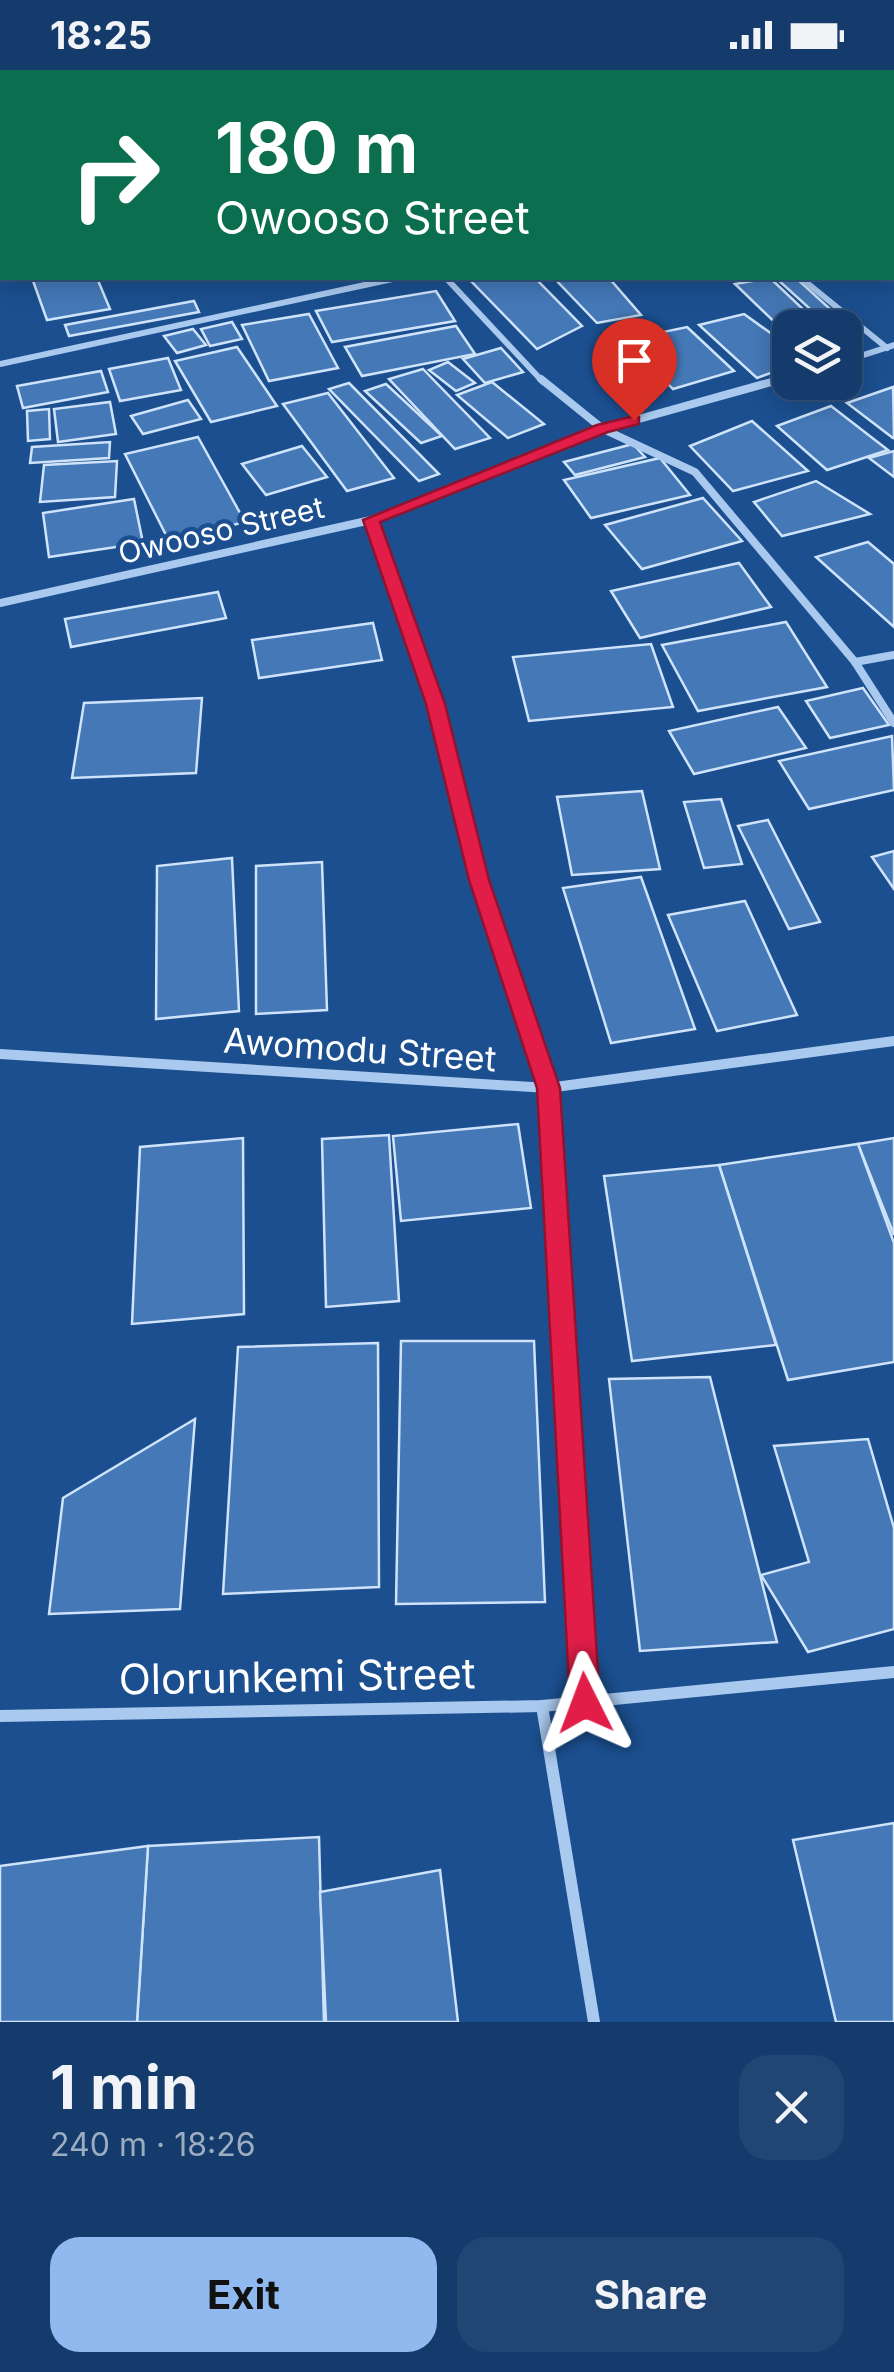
<!DOCTYPE html>
<meta charset="utf-8">
<style>
:root{--surface:#143b6b;--page:#214673;--text:#f1f3f6;--muted:#9dadc1;--line:#33557e;--accent:#90b9f0}
body{margin:0;font-family:Inter,sans-serif;background:var(--page);color:var(--text);height:100vh;display:flex;flex-direction:column;font-size:38px;white-space:nowrap}
*{box-sizing:border-box;margin:0}
p{font-size:32px;color:var(--muted)}
.icon{flex:none;width:55px;height:55px;fill:none;stroke:currentColor;stroke-width:2;stroke-linecap:round;stroke-linejoin:round}
.map{position:relative;height:1952px;overflow:hidden}
.details{display:flex;flex-direction:column;background:var(--surface);flex:1}
.details>*{flex:none}
.hud{position:absolute;left:0px;top:0px;width:895px;height:210px;box-shadow:0 5px 25px #0003,0 0 0 2px var(--line);background:#0b6e4f;color:#fff;overflow:hidden}
.controls{position:absolute;left:772px;top:240px;display:grid;gap:20px}
.controls a{display:grid;place-items:center;width:90px;height:90px;border-radius:20px;background:var(--surface);box-shadow:0 5px 25px #0003,0 0 0 2px var(--line);font-size:50px}
.pin{position:absolute;display:grid;place-items:center;width:85px;height:85px;color:#fff;margin:-102px -42px;border-radius:50% 50% 50% 0;rotate:-45deg;box-shadow:0 0 10px #0007}
.pin .icon{rotate:45deg}
.me{position:absolute;width:110px;margin:-55px;rotate:357deg;stroke-linejoin:round;filter:drop-shadow(0 0 8px #0008)}
.turn{display:flex;align-items:center;gap:35px;height:210px;padding:0 50px;font-size:45px}
.turn .icon{width:130px;height:130px;stroke-width:2.5}
.turn b{display:block;font-size:70px;line-height:85px}
.round{display:grid;place-items:center;flex:none;width:105px;height:105px;border-radius:30px;background:var(--page)}
.head{display:flex;align-items:center;justify-content:space-between;height:170px;padding:0 50px}
h1{font-size:60px;font-weight:700;line-height:75px}
.primary-button{display:flex;gap:20px;margin-top:auto;padding:20px 50px}
.primary-button a{flex:1;height:115px;border-radius:30px;background:var(--accent);color:#111;font-size:40px;font-weight:700;line-height:115px;text-align:center}
.primary-button a+a{background:var(--page);color:var(--text)}
.status{display:flex;justify-content:space-between;align-items:center;height:70px;padding:0 50px;background:var(--surface);direction:ltr}
.status svg{height:28px;fill:currentColor}
.map>svg:first-child{display:block}
.building{fill:#4478b7;stroke:#cfe3fa;stroke-width:2.5}
.lines{fill:none;stroke-linecap:round;stroke-linejoin:round}
.minor-far3{stroke:#a9c9ee;stroke-width:6}
.minor-far2{stroke:#a9c9ee;stroke-width:8}
.minor-far1{stroke:#a9c9ee;stroke-width:10}
.minor{stroke:#a9c9ee;stroke-width:12}
.tertiary{fill:#a9c9ee;fill-rule:evenodd}
.route{fill:#e11d48;stroke:#92132f;stroke-width:2.5}
.labels{text-anchor:middle;dominant-baseline:central;stroke-width:9;stroke-linejoin:round;paint-order:stroke}
.far-street-label{font-size:30px;fill:#fff;stroke:#1b4f8f}
.street-label{font-size:35px;fill:#fff;stroke:#1b4f8f}
.near-street-label{font-size:42px;fill:#fff;stroke:#1b4f8f}
</style>
<div class="status"><b>18:25</b><svg viewBox="0 0 49 12"><path d="M0 12V9h3v3zM5 12V6h3v6zM10 12V3h3v9zM15 12V0h3v12zM26 1h20v11H26zM47 4h2v5h-2z"/></svg></div>
<div class="map">
<svg width="894" height="1952" viewBox="0 0 894 1952">
<rect width="100%" height="100%" fill="#1b4f8f"/>
<g class="building">
<polygon points="32,208 97,208 110,239 47,250"/>
<polygon points="468,208 535,208 582,256 537,279"/>
<polygon points="554,208 609,208 641,245 597,253"/>
<polygon points="770,208 823,258 790,258 790,267 735,214"/>
<polygon points="776,208 796,208 861,267 845,271 845,258 831,258"/>
<polygon points="436,221 455,251 332,272 316,241"/>
<polygon points="194,231 199,242 69,266 65,255"/>
<polygon points="309,244 338,298 269,311 242,255"/>
<polygon points="744,244 790,277 790,296 757,308 699,255"/>
<polygon points="232,252 242,269 210,276 201,259"/>
<polygon points="456,256 475,284 362,306 345,277"/>
<polygon points="687,257 734,301 673,319 625,270"/>
<polygon points="193,259 206,275 177,283 164,266"/>
<polygon points="237,277 277,336 211,352 175,291"/>
<polygon points="501,278 523,302 485,313 463,289"/>
<polygon points="168,288 181,320 120,331 109,299"/>
<polygon points="448,292 475,313 456,321 429,300"/>
<polygon points="423,299 490,368 455,379 389,309"/>
<polygon points="101,301 108,322 23,338 17,316"/>
<polygon points="492,312 544,354 508,368 457,325"/>
<polygon points="349,313 439,404 419,411 329,319"/>
<polygon points="386,314 442,366 421,373 365,321"/>
<polygon points="893,317 894,367 893,368 847,333"/>
<polygon points="328,323 394,408 347,421 283,334"/>
<polygon points="188,330 201,349 143,364 131,346"/>
<polygon points="110,332 116,364 58,372 54,339"/>
<polygon points="831,336 888,380 827,400 777,356"/>
<polygon points="49,339 50,369 28,371 27,341"/>
<polygon points="752,351 808,401 733,421 690,376"/>
<polygon points="198,367 245,452 169,471 125,384"/>
<polygon points="110,372 109,388 30,393 32,377"/>
<polygon points="633,374 645,387 575,405 564,392"/>
<polygon points="302,376 327,407 266,425 242,394"/>
<polygon points="894,381 894,407 869,388"/>
<polygon points="660,388 690,425 591,448 564,410"/>
<polygon points="117,391 115,427 40,432 44,395"/>
<polygon points="816,411 870,444 782,466 754,432"/>
<polygon points="703,428 742,471 642,499 605,455"/>
<polygon points="134,429 143,473 49,487 43,443"/>
<polygon points="868,472 894,494 894,557 816,487"/>
<polygon points="739,493 771,537 640,568 611,521"/>
<polygon points="218,522 226,548 71,577 65,549"/>
<polygon points="786,552 827,617 698,641 662,575"/>
<polygon points="373,553 382,590 259,608 252,570"/>
<polygon points="651,574 673,637 529,651 513,587"/>
<polygon points="863,618 889,655 830,668 806,631"/>
<polygon points="202,628 196,703 72,708 84,633"/>
<polygon points="778,637 806,678 694,704 669,661"/>
<polygon points="892,666 894,720 809,739 779,691"/>
<polygon points="642,721 660,799 572,805 557,727"/>
<polygon points="721,729 742,794 704,798 684,732"/>
<polygon points="768,750 820,852 789,859 738,756"/>
<polygon points="894,781 894,819 872,787"/>
<polygon points="232,788 239,941 156,949 157,796"/>
<polygon points="322,792 327,940 256,944 256,796"/>
<polygon points="641,807 695,959 611,973 563,818"/>
<polygon points="745,831 797,945 717,961 668,845"/>
<polygon points="518,1054 531,1138 401,1151 393,1066"/>
<polygon points="389,1065 399,1231 326,1237 322,1069"/>
<polygon points="243,1068 244,1244 132,1254 140,1077"/>
<polygon points="894,1068 894,1165 858,1074"/>
<polygon points="858,1074 894,1173 894,1292 788,1310 719,1095"/>
<polygon points="719,1095 776,1275 632,1291 604,1106"/>
<polygon points="401,1271 534,1271 545,1532 396,1534"/>
<polygon points="378,1273 379,1517 223,1524 238,1277"/>
<polygon points="710,1307 777,1572 640,1581 609,1309"/>
<polygon points="195,1349 180,1539 49,1544 63,1428"/>
<polygon points="868,1369 894,1458 894,1559 808,1582 761,1505 809,1492 774,1376"/>
<polygon points="894,1753 894,1952 836,1952 793,1770"/>
<polygon points="319,1767 324,1952 137,1952 148,1776"/>
<polygon points="148,1776 137,1952 0,1952 0,1796"/>
<polygon points="440,1800 458,1952 326,1952 320,1822"/>
</g>
<g class="lines">
<g class="minor-far3">
<polyline points="10,0 14,2"/>
<polyline points="446,208 543,312"/>
<polyline points="801,208 887,278"/>
<polyline points="845,291 894,275"/>
<polyline points="0,294 397,208"/>
<polyline points="773,312 790,307"/>
</g>
<g class="minor-far2">
<polyline points="541,309 603,359 695,402 855,592 894,653"/>
<polyline points="371,450 436,634 457,719"/>
<polyline points="0,533 371,450 603,359 782,309"/>
<polyline points="855,592 894,585"/>
</g>
<g class="minor-far1">
<polyline points="456,717 479,810 548,1018 562,1253"/>
<polyline points="0,984 548,1018 894,971"/>
</g>
<g class="minor">
<polyline points="562,1251 585,1633"/>
<polyline points="542,1636 594,1952"/>
<polyline points="0,1646 542,1636 894,1602"/>
</g>
<polygon class="tertiary" points="2,31 2,37 0,38 0,32"/>
</g>
<polygon class="route" points="634,346 639,347 639,354 608,362 380,452 445,634 489,810 560,1018 600,1633 595,1644 585,1648 574,1644 570,1633 537,1018 469,810 426,634 363,450 597,355"/>
<g class="labels">
<g class="far-street-label">
<text transform="translate(221 460) rotate(-13)">Owooso Street</text>
</g>
<g class="street-label">
<text transform="translate(360 979) rotate(4)">Awomodu Street</text>
</g>
<g class="near-street-label">
<text transform="translate(297 1606) rotate(-1)">Olorunkemi Street</text>
</g>
</g>
</svg>
<div class="controls">
<a><svg class="icon" aria-label="layers" viewBox="0 0 24 24"><path d="M12 4l9 5-9 5-9-5zM3 14l9 5 9-5"/></svg></a>
</div>
<div class="pin" style="left:634px;top:350px;background:#d93025"><svg class="icon" aria-label="arrive" viewBox="0 0 24 24"><path d="M6 21V4h12l-3 4 3 4H6"/></svg></div>
<svg class="me" style="left:585px;top:1633px" viewBox="-20 -20 40 40"><path d="M0-17L14 15 0 8-14 15z" fill="#e11d48" stroke="#fff" stroke-width="4"/></svg>
<div class="hud">
<div class="turn"><svg class="icon" aria-label="right" viewBox="0 0 24 24"><path d="M7 20v-9h11M14 6l5 5-5 5"/></svg><div><b>180 m</b>Owooso Street</div></div>
</div>
</div>
<section class="details">
<div class="head"><div><h1>1 min</h1><p>240 m · 18:26</p></div><a class="round"><svg class="icon" aria-label="close" viewBox="0 0 24 24"><path d="M6 6l12 12M18 6L6 18"/></svg></a></div>
<div class="primary-button"><a>Exit</a><a>Share</a></div>
</section>
